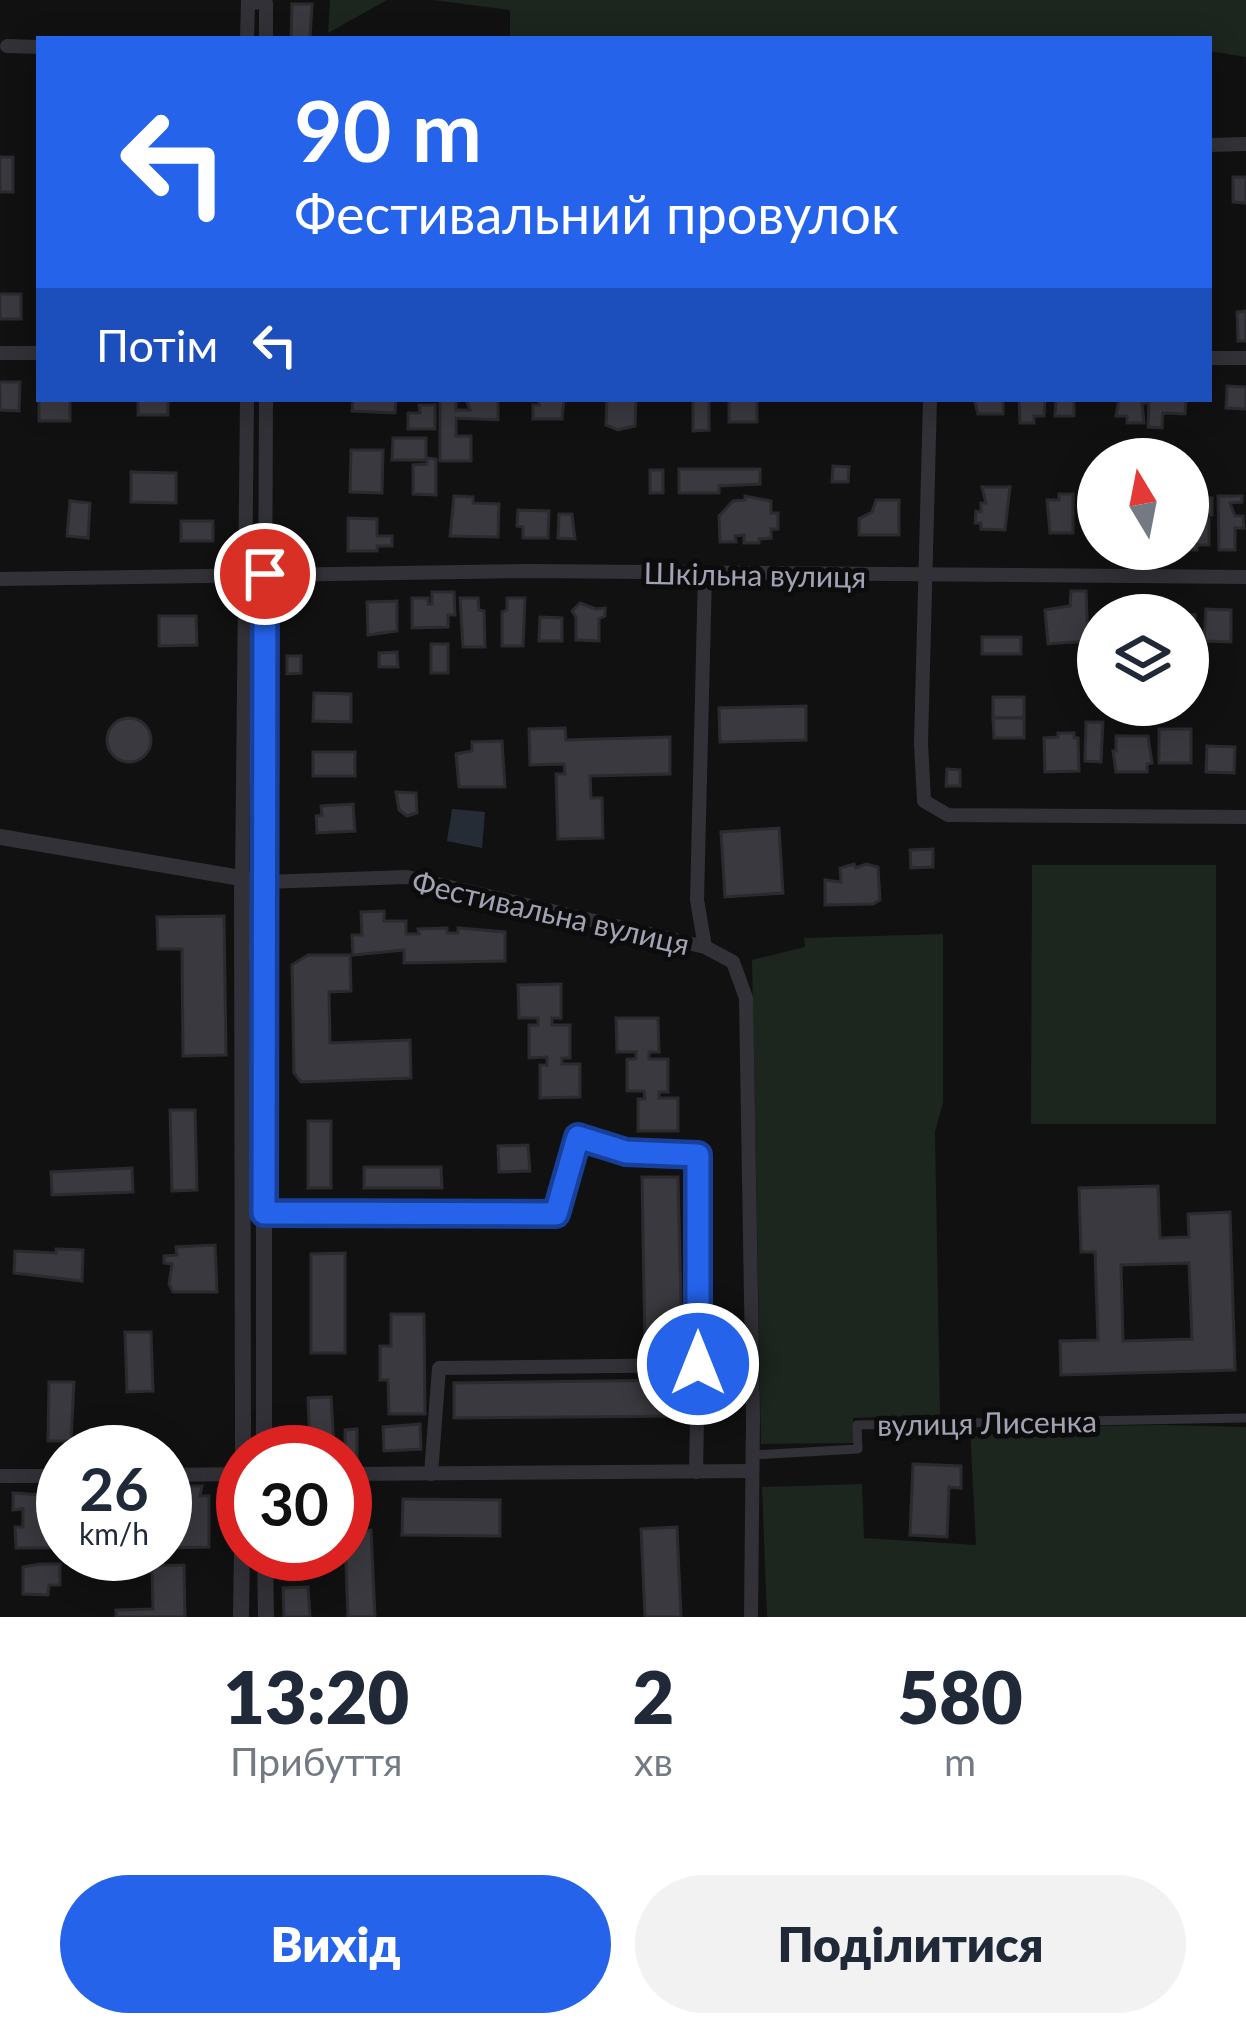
<!DOCTYPE html>
<html lang="uk">
<meta charset="utf-8">
<style>
:root{--surface:#fff;--page:#f2f2f3;--text:#1f2937;--muted:#747a83;--accent:#2563eb}
body{margin:0;font-family:Lato,sans-serif;background:var(--page);color:var(--text);height:100vh;display:flex;flex-direction:column;font-size:45px;white-space:nowrap}
*{box-sizing:border-box;margin:0}
p{font-size:39px;color:var(--muted)}
.icon{flex:none;width:66px;height:66px;fill:none;stroke:currentColor;stroke-width:2;stroke-linecap:round;stroke-linejoin:round}
.map{position:relative;height:1617px;overflow:hidden}
.sheet{display:flex;flex-direction:column;background:var(--surface);flex:1}
.sheet>*{flex:none}
.guide{position:absolute;left:36px;top:36px;width:1176px;height:366px;border-radius:0px;box-shadow:0 6px 30px #0003;background:#2563eb;color:#fff;overflow:hidden}
.needle{width:78px;rotate:350deg}
.controls{position:absolute;left:1077px;top:438px;display:grid;gap:24px}
.controls a{display:grid;place-items:center;width:132px;height:132px;border-radius:50%;background:var(--surface);box-shadow:0 6px 30px #0003;font-size:60px}
.speed{position:absolute;left:36px;top:1425px;display:flex;gap:24px;font-size:60px;font-weight:700;text-align:center}
.speed>*{display:grid;place-content:center;width:156px;height:156px;border-radius:50%;background:var(--surface);box-shadow:0 6px 30px #0003;line-height:1}
.speed small{font-size:30px;font-weight:400}
.speed .limit{border:18px solid #d22;background:#fff;color:#111}
.pin{position:absolute;display:grid;place-items:center;width:102px;height:102px;color:#fff;margin:-51px;border:6px solid #fff;border-radius:50%;box-shadow:0 3px 12px #0007}
.me{position:absolute;width:132px;margin:-66px;rotate:0deg;stroke-linejoin:round;filter:drop-shadow(0 0 9px #0008)}
.turn{display:flex;align-items:center;gap:42px;height:252px;padding:0 60px;font-size:54px}
.turn .icon{width:156px;height:156px;stroke-width:2.5}
.turn b{display:block;font-size:84px;line-height:102px}
.then{display:flex;align-items:center;height:114px;padding:0 60px;background:#0003;gap:24px;font-size:45px}
.eta{display:flex;justify-content:space-evenly;align-items:center;height:204px;text-align:center}
.eta b{font-size:72px;font-weight:800;line-height:84px}
.button{display:flex;gap:24px;margin-top:auto;padding:24px 60px}
.button a{flex:1;height:138px;border-radius:72px;background:var(--accent);color:#fff;font-size:48px;font-weight:800;line-height:138px;text-align:center}
.button a+a{background:var(--page);color:var(--text)}
.map>svg:first-child{display:block}
.green{fill:#1d251f}
.water{fill:#262c36}
.building{fill:#3a393f;stroke:#2b2a2e;stroke-width:3;fill-rule:evenodd}
.lines{fill:none;stroke-linecap:round;stroke-linejoin:round}
.pedestrian{stroke:#323137;stroke-width:9}
.minor{stroke:#323137;stroke-width:14}
.tertiary{stroke:#323137;stroke-width:16}
.route-casing{stroke:#184099;stroke-width:30}
.route{stroke:#2563eb;stroke-width:21}
.labels{text-anchor:middle;dominant-baseline:central;stroke-width:10;stroke-linejoin:round;paint-order:stroke}
.street-label{font-size:30px;fill:#a1a2b4;stroke:#0c0c0d}
</style>
<div class="map">
<svg width="1246" height="1617" viewBox="0 0 1246 1617">
<rect width="100%" height="100%" fill="#111112"/>
<g class="green">
<polygon points="330,0 387,0 328,33"/>
<polygon points="433,0 1246,0 1246,57 1209,51 1209,39 510,39 510,10"/>
<polygon points="1032,865 1216,865 1216,1124 1031,1124"/>
<polygon points="943,934 943,1103 935,1132 940,1415 853,1418 855,1443 761,1444 752,960 805,947 804,938"/>
<polygon points="1161,1425 1246,1427 1246,1617 767,1617 762,1487 862,1484 864,1538 976,1545 970,1428"/>
</g>
<polygon class="water" points="452,809 485,812 482,848 447,841"/>
<g class="building">
<polygon points="292,4 312,4 310,39 291,39"/>
<rect x="0" y="157" width="13" height="35"/>
<polygon points="1233,177 1246,177 1246,203 1233,202"/>
<rect x="0" y="294" width="21" height="25"/>
<polygon points="1246,311 1246,341 1238,341 1237,312"/>
<polygon points="0,382 20,382 19,411 0,410"/>
<polygon points="1227,386 1246,387 1246,409 1226,408"/>
<rect x="39" y="399" width="31" height="22"/>
<rect x="138" y="399" width="30" height="16"/>
<polygon points="353,399 396,399 395,413 352,411"/>
<polygon points="440,399 456,399 456,410 470,410 466,399 498,399 498,420 456,418 456,436 471,436 471,461 440,461"/>
<polygon points="539,399 564,399 562,419 533,419 533,405 539,405"/>
<polygon points="607,399 636,399 635,426 618,430 606,425"/>
<polygon points="693,399 709,399 709,430 693,431"/>
<rect x="729" y="399" width="28" height="23"/>
<polygon points="974,399 1003,399 1003,414 978,414"/>
<polygon points="1019,399 1045,399 1044,416 1034,416 1034,423 1020,423"/>
<polygon points="1056,399 1074,399 1074,416 1055,416"/>
<polygon points="1119,399 1147,399 1147,403 1142,403 1144,423 1127,423 1127,416 1116,416"/>
<polygon points="1149,399 1186,399 1185,414 1163,413 1162,428 1148,427"/>
<polygon points="419,405 435,405 435,429 408,429 408,413 420,413"/>
<polygon points="393,438 426,438 426,460 392,460"/>
<polygon points="351,450 383,450 382,493 350,492"/>
<polygon points="427,458 436,459 436,495 413,494 413,465 427,464"/>
<polygon points="833,466 849,467 848,482 832,482"/>
<polygon points="679,469 760,469 760,484 719,486 719,493 679,493"/>
<rect x="650" y="470" width="13" height="23"/>
<polygon points="131,472 176,473 176,503 131,502"/>
<polygon points="982,487 1010,487 1005,530 981,529 981,523 975,523 976,511 981,512 981,503 986,503"/>
<polygon points="1059,494 1073,494 1073,533 1050,533 1047,500 1059,500"/>
<polygon points="454,496 473,497 473,503 499,504 498,537 450,536"/>
<polygon points="745,496 771,501 771,513 778,513 778,529 771,529 771,538 759,539 759,543 744,543 744,535 735,536 736,542 720,542 719,516 733,501 745,500"/>
<polygon points="1218,496 1242,496 1242,502 1230,503 1235,516 1243,516 1244,528 1235,528 1235,550 1219,550"/>
<rect x="1192" y="498" width="20" height="17"/>
<polygon points="876,500 899,500 899,535 859,535 859,519 872,512"/>
<polygon points="70,501 90,503 88,538 67,536"/>
<polygon points="518,510 549,511 548,538 523,538 523,527 517,526"/>
<polygon points="559,514 572,514 575,539 558,538"/>
<polygon points="348,518 377,519 377,536 392,536 392,546 377,546 377,551 348,551"/>
<polygon points="1195,519 1209,519 1209,545 1197,545 1197,550 1171,550 1188,549 1188,523 1195,523"/>
<rect x="181" y="521" width="32" height="20"/>
<polygon points="1071,591 1086,591 1088,641 1048,644 1045,610 1070,606"/>
<polygon points="432,592 454,592 455,615 448,615 448,627 412,628 412,598 428,598 428,604 432,604"/>
<polygon points="460,598 478,598 479,610 484,611 485,647 463,647"/>
<polygon points="507,598 525,598 523,646 502,646 502,612 507,610"/>
<polygon points="397,601 397,631 368,635 367,602"/>
<polygon points="580,603 596,609 605,608 605,616 599,619 599,641 576,640 576,617 572,611"/>
<polygon points="1206,609 1231,610 1231,642 1204,641"/>
<polygon points="1180,614 1195,615 1194,653 1188,653 1188,615"/>
<polygon points="159,616 196,616 197,645 159,646"/>
<polygon points="540,617 562,618 562,641 539,641"/>
<rect x="982" y="637" width="39" height="17"/>
<rect x="431" y="644" width="17" height="29"/>
<polygon points="397,652 398,667 379,667 379,653"/>
<polygon points="287,656 301,656 301,673 287,674"/>
<polygon points="314,693 351,694 351,722 313,721"/>
<rect x="993" y="697" width="31" height="21"/>
<polygon points="806,706 806,740 720,742 719,708"/>
<polygon points="993,718 1024,718 1024,738 994,738"/>
<circle cx="129" cy="740" r="22"/>
<polygon points="1086,722 1103,722 1101,762 1085,761"/>
<polygon points="565,728 566,740 670,737 670,774 590,776 591,798 602,798 603,838 558,839 556,774 565,774 564,764 530,765 529,729"/>
<rect x="1159" y="729" width="32" height="34"/>
<polygon points="1058,733 1074,733 1074,738 1078,738 1079,771 1045,772 1044,738 1058,737"/>
<polygon points="1116,736 1148,736 1152,763 1147,764 1147,772 1116,772 1113,751 1116,751"/>
<polygon points="502,741 505,787 459,787 456,754 472,751 472,742"/>
<polygon points="1207,746 1235,747 1234,773 1206,772"/>
<rect x="313" y="752" width="42" height="24"/>
<polygon points="947,769 960,770 960,786 946,786"/>
<polygon points="396,792 416,793 417,813 407,816 399,810"/>
<polygon points="353,804 355,831 317,833 316,816 322,815 321,806"/>
<polygon points="779,828 783,893 725,897 721,832"/>
<polygon points="933,849 933,867 911,868 910,850"/>
<polygon points="854,864 856,868 866,864 878,867 880,900 873,904 825,905 825,880 841,882 840,868"/>
<polygon points="384,911 384,921 406,921 406,934 419,934 418,929 447,928 447,933 458,933 458,928 505,932 505,961 404,963 404,950 353,955 352,935 362,935 361,912"/>
<polygon points="224,916 226,1055 183,1056 182,949 158,949 157,917"/>
<polygon points="308,955 350,955 351,991 329,992 330,1043 410,1040 411,1078 301,1082 294,1073 292,965"/>
<polygon points="561,984 561,1018 552,1018 552,1025 570,1025 570,1058 562,1058 562,1064 580,1064 580,1097 540,1098 540,1065 547,1065 547,1057 529,1058 529,1025 538,1025 538,1018 519,1018 518,985"/>
<polygon points="616,1018 658,1018 659,1052 649,1052 649,1059 668,1059 668,1092 659,1092 659,1098 678,1098 678,1131 638,1131 638,1099 645,1099 644,1091 627,1091 627,1059 636,1059 636,1052 617,1052"/>
<polygon points="170,1110 195,1110 197,1190 172,1191"/>
<rect x="308" y="1121" width="23" height="67"/>
<polygon points="528,1145 530,1171 499,1172 498,1146"/>
<polygon points="364,1167 441,1167 442,1188 364,1188"/>
<polygon points="132,1168 133,1192 52,1195 51,1172"/>
<polygon points="642,1177 678,1177 682,1347 645,1348"/>
<path d="M1158,1186L1160,1238L1189,1237L1188,1214L1230,1212L1235,1370L1061,1375L1060,1341L1098,1340L1095,1252H1081L1079,1188ZM1189,1263L1192,1339L1123,1341L1121,1265Z"/>
<polygon points="215,1245 217,1292 173,1292 169,1284 172,1264 164,1263 164,1256 177,1255 176,1247"/>
<polygon points="56,1249 83,1250 82,1281 14,1273 15,1251 56,1253"/>
<polygon points="345,1253 345,1353 311,1353 311,1254"/>
<polygon points="391,1314 424,1314 425,1414 389,1414 388,1380 380,1380 380,1346 391,1346"/>
<polygon points="125,1332 151,1332 153,1391 127,1392"/>
<polygon points="680,1380 680,1416 454,1418 454,1383"/>
<polygon points="49,1382 74,1382 71,1441 48,1441"/>
<polygon points="331,1397 334,1447 310,1448 308,1398"/>
<polygon points="420,1424 421,1449 384,1451 383,1427"/>
<polygon points="357,1429 357,1458 345,1458 345,1430"/>
<polygon points="913,1464 961,1466 961,1488 949,1487 947,1537 910,1535"/>
<polygon points="181,1486 202,1486 200,1496 209,1496 209,1547 166,1548 166,1523 179,1523"/>
<polygon points="13,1493 57,1496 57,1505 49,1505 50,1527 62,1532 62,1548 16,1548 15,1527 23,1527 23,1509 13,1510"/>
<polygon points="403,1499 500,1500 500,1536 402,1535"/>
<polygon points="677,1527 681,1617 645,1617 641,1529"/>
<polygon points="371,1530 375,1617 348,1617 345,1539 356,1539 356,1531"/>
<polygon points="40,1564 60,1564 60,1585 49,1585 48,1595 23,1594 23,1567"/>
<polygon points="184,1565 185,1617 116,1617 116,1610 153,1609 152,1566"/>
<polygon points="308,1587 310,1617 284,1617 283,1588"/>
</g>
<g class="lines">
<polyline class="pedestrian" points="752,1455 858,1449 857,1425 1246,1418"/>
<g class="minor">
<polyline points="247,39 248,2 266,3 266,39"/>
<polyline points="7,46 39,47"/>
<polyline points="1209,145 1246,144"/>
<polyline points="0,353 39,353"/>
<polyline points="1209,358 1246,358"/>
<polyline points="266,399 264,882 407,877 705,947 733,962 746,998 753,1417 751,1617"/>
<polyline points="930,399 921,743 924,801 948,815 1246,817"/>
<polyline points="0,579 529,571 1246,577"/>
<polyline points="242,881 247,399"/>
<polyline points="705,947 697,900 705,573"/>
<polyline points="264,1213 556,1214 578,1137 626,1152 698,1155 698,1365"/>
<polyline points="345,1474 752,1471"/>
<polyline points="431,1474 439,1368 698,1365 696,1472"/>
<polyline points="165,1475 243,1474"/>
<polyline points="0,1476 63,1476"/>
</g>
<g class="tertiary">
<polyline points="0,837 264,882 264,1452"/>
<polyline points="242,881 243,1452"/>
<polyline points="265,1554 266,1617"/>
<polyline points="241,1617 243,1484"/>
</g>
</g>
<g class="lines">
<g class="route-casing">
<polyline id="route" points="265,574 264,1213 556,1214 578,1137 626,1152 698,1155 698,1364"/>
</g>
<use href="#route" class="route"/>
</g>
<g class="labels">
<g class="street-label">
<text transform="translate(755 574) rotate(1)">Шкільна вулиця</text>
<text transform="translate(551 912) rotate(13)">Фестивальна вулиця</text>
<text transform="translate(987 1422) rotate(-1)">вулиця Лисенка</text>
</g>
</g>
</svg>
<div class="controls">
<a><svg class="needle" viewBox="-14 -14 28 28"><path d="M0-13l5 13h-10z" fill="#e53935"/><path d="M0 13l5-13h-10z" fill="#747a83"/></svg></a>
<a><svg class="icon" aria-label="layers" viewBox="0 0 24 24"><path d="M12 4l9 5-9 5-9-5zM3 14l9 5 9-5"/></svg></a>
</div>
<div class="speed"><div>26<small>km/h</small></div><div class="limit">30</div></div>
<div class="pin" style="left:265px;top:574px;background:#d93025"><svg class="icon" aria-label="arrive" viewBox="0 0 24 24"><path d="M6 21V4h12l-3 4 3 4H6"/></svg></div>
<svg class="me" style="left:698px;top:1364px" viewBox="-20 -20 40 40"><circle r="17" fill="#2563eb" stroke="#fff" stroke-width="3"/><path d="M0-11L8 9 0 5-8 9z" fill="#fff"/></svg>
<div class="guide">
<div class="turn"><svg class="icon" aria-label="left" viewBox="0 0 24 24"><path d="M17 20v-9H6M10 6l-5 5 5 5"/></svg><div><b>90 m</b>Фестивальний провулок</div></div>
<div class="then">Потім<svg class="icon" aria-label="left" viewBox="0 0 24 24"><path d="M17 20v-9H6M10 6l-5 5 5 5"/></svg></div>
</div>
</div>
<section class="sheet">
<div class="eta">
<div><b>13:20</b><p>Прибуття</p></div>
<div><b>2</b><p>хв</p></div>
<div><b>580</b><p>m</p></div>
</div>
<div class="button"><a>Вихід</a><a>Поділитися</a></div>
</section>
